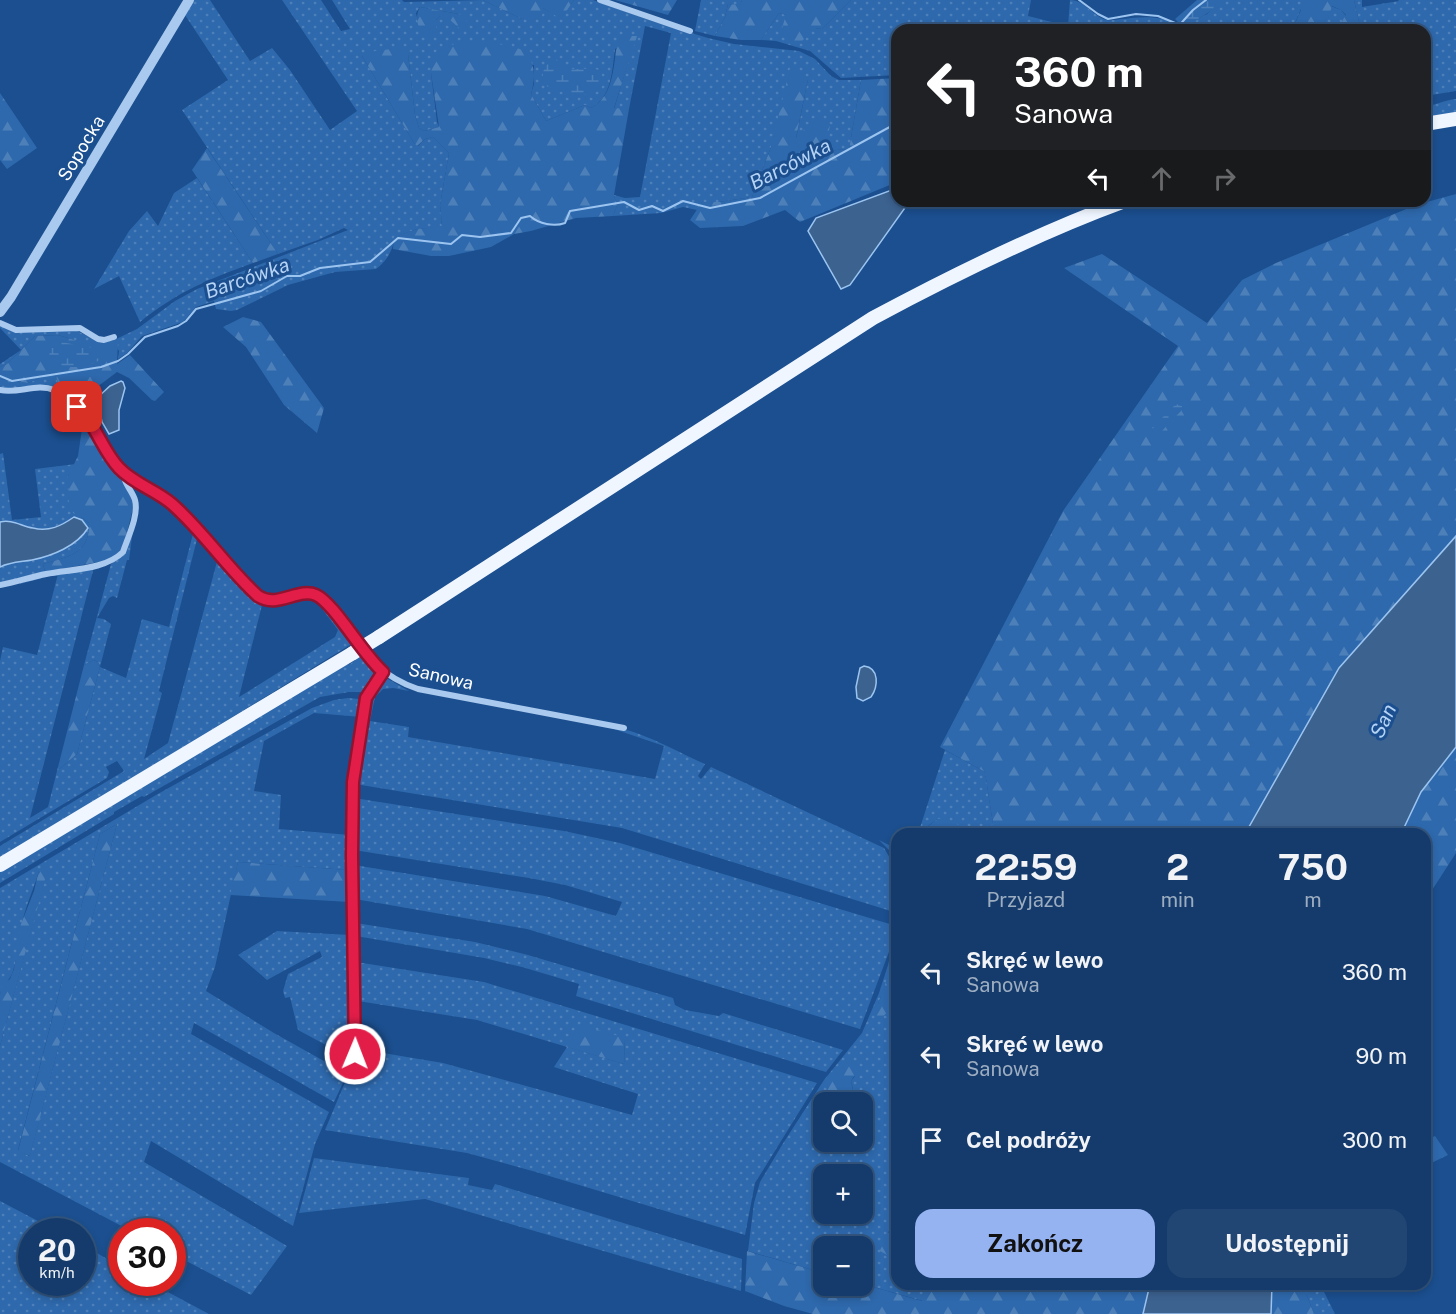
<!DOCTYPE html>
<html lang="pl">
<meta charset="utf-8">
<style>
:root{--surface:#143b6b;--page:#214673;--text:#f1f3f6;--muted:#9dadc1;--line:#33557e;--accent:#95b2f1}
body{margin:0;font-family:"Public Sans",sans-serif;background:var(--page);color:var(--text);height:100vh;display:flex;flex-direction:column;font-size:22px;white-space:nowrap}
*{box-sizing:border-box;margin:0}
p{font-size:20px;color:var(--muted)}
.icon{flex:none;width:33px;height:33px;fill:none;stroke:currentColor;stroke-width:2;stroke-linecap:round;stroke-linejoin:round}
.map{position:relative;flex:1;overflow:hidden}
.panel{position:absolute;left:891px;top:828px;width:540px;height:462px;display:flex;flex-direction:column;background:var(--surface);border-radius:18px;box-shadow:0 3px 9px #0003,0 0 0 2px var(--line)}
.panel>*{flex:none}
.banner{position:absolute;left:891px;top:24px;width:540px;height:183px;border-radius:18px;box-shadow:0 3px 9px #0003,0 0 0 2px var(--line);background:#202124;color:#fff;overflow:hidden}
.controls{position:absolute;left:813px;top:1092px;display:grid;gap:12px}
.controls a{display:grid;place-items:center;width:60px;height:60px;border-radius:12px;background:var(--surface);box-shadow:0 3px 9px #0003,0 0 0 2px var(--line);font-size:30px}
.speed{position:absolute;left:18px;top:1218px;display:flex;gap:12px;font-size:30px;font-weight:700;text-align:center}
.speed>*{display:grid;place-content:center;width:78px;height:78px;border-radius:50%;background:var(--surface);box-shadow:0 3px 9px #0003,0 0 0 2px var(--line);line-height:1}
.speed small{font-size:15px;font-weight:400}
.speed .limit{border:9px solid #d22;background:#fff;color:#111}
.pin{position:absolute;display:grid;place-items:center;width:51px;height:51px;color:#fff;margin:-26px;border-radius:12px;box-shadow:0 3px 9px #0006}
.me{position:absolute;width:66px;margin:-33px;rotate:1deg;stroke-linejoin:round;filter:drop-shadow(0 0 4px #0008)}
.turn{display:flex;align-items:center;gap:21px;height:126px;padding:0 24px;font-size:27px}
.turn .icon{width:78px;height:78px;stroke-width:2.5}
.turn b{display:block;font-size:42px;line-height:51px}
.lanes{display:flex;align-items:center;height:57px;padding:0 24px;background:#0003;justify-content:center;gap:30px;direction:ltr}
.lanes .off{opacity:.35}
.eta{display:flex;justify-content:space-evenly;align-items:center;height:102px;text-align:center}
.eta b{font-size:36px;font-weight:700;line-height:42px}
.button{display:flex;gap:12px;margin-top:auto;padding:12px 24px}
.button a{flex:1;height:69px;border-radius:18px;background:var(--accent);color:#111;font-size:24px;font-weight:700;line-height:69px;text-align:center}
.button a+a{background:var(--page);color:var(--text)}
ul{padding:0;list-style:none}
li{display:flex;align-items:center;gap:18px;height:84px;padding:0 24px}
li div{flex:1}
li b{display:block;font-size:22px}
li em{font-style:normal}
.map>svg:first-child{display:block}
.grass{fill:url(#grass-dots);fill-rule:evenodd}
.forest{fill:url(#forest-firs)}
.wetland{fill:url(#wetland-marsh)}
.water{fill:#3c6290;stroke:#9cc4f0;stroke-width:1.5}
.lines{fill:none;stroke-linecap:round;stroke-linejoin:round}
.stream{stroke:#9cc4f0;stroke-width:2}
.minor{stroke:#a9c9ee;stroke-width:6}
.tertiary{stroke:#a9c9ee;stroke-width:10}
.primary{stroke:#f0f6ff;stroke-width:14}
.primary-bridge{stroke:#f0f6ff;stroke-width:14}
.route-casing{stroke:#92132f;stroke-width:15}
.route{stroke:#e11d48;stroke-width:10}
.labels{text-anchor:middle;dominant-baseline:central;stroke-width:6;stroke-linejoin:round;paint-order:stroke}
.street-label{font-size:18px;fill:#fff;stroke:#1b4f8f}
.water-label{font-size:20px;font-style:italic;fill:#b5d3f5;stroke:#1b4f8f}
</style>
<div class="map">
<svg width="1456" height="1314" viewBox="0 0 1456 1314">
<defs>
<pattern id="grass-dots" width="8" height="8" patternUnits="userSpaceOnUse" patternTransform="scale(1.5)"><rect width="8" height="8" fill="#2e69ad"/><path d="M2 2h.1M6 6h.1" fill="none" stroke="#4d80b9" stroke-width="1.8" stroke-linecap="round"/></pattern>
<pattern id="forest-firs" width="22" height="20" patternUnits="userSpaceOnUse" patternTransform="scale(1.5)"><rect width="22" height="20" fill="#2e69ad"/><path d="M5 1l3.5 6h-7zM16 11l3.5 6h-7z" fill="#4d80b9"/></pattern>
<pattern id="wetland-marsh" width="20" height="14" patternUnits="userSpaceOnUse" patternTransform="scale(1.5)"><rect width="20" height="14" fill="#2e69ad"/><path d="M1 5h8M5 5V1M11 12h8M15 12V8" fill="none" stroke="#4d80b9"/></pattern>
</defs>
<rect width="100%" height="100%" fill="#1b4f8f"/>
<g class="grass">
<path d="M194,0H210L250,61L272,48L290,70L330,130L357,111L282,0H321L341,31L350,29L332,0H402L404,2L483,0L522,19L543,8L561,18L574,0H593L655,22L708,38L734,44L799,51L815,59L831,76L839,80H861L849,149L825,151L796,139L808,79L771,147L752,197L719,202H702L697,210L683,207L661,213L613,216L617,206L614,195L625,198L640,197L671,33L645,26L629,109H614L636,36L615,49C612,71 612,97 591,108L585,105L546,121L531,94L534,84V65L431,73L437,122L439,127L424,131L419,128L415,115L408,54L362,56L414,143L418,146L425,139L433,137L449,153L440,205L442,227L417,229L395,237C392,251 388,260 376,269L335,272L288,285L237,310L231,311L216,309L214,301L196,307L183,322L142,336L127,353L118,359L119,351L112,341L137,329L175,301L197,289L348,230L344,228L318,240L278,254L182,110L228,80L185,15ZM420,7L459,14L440,16L436,20L435,26L418,22L416,13Z"/>
<polygon points="701,0 742,0 740,6 728,4 725,17 715,36 695,31"/>
<path d="M851,0H1031L1028,16L1068,26L1070,0C1085,0 1093,17 1107,20C1112,21 1117,19 1122,19C1140,17 1162,14 1178,26L1174,30H897V75L841,78L810,51L776,41L761,40L779,13C795,16 806,28 822,29Z"/>
<polygon points="1222,0 1301,0 1301,9 1292,30 1178,30 1182,26 1186,29 1194,21 1207,14"/>
<polygon points="1354,0 1362,0 1362,7 1399,1 1398,0 1456,0 1456,91 1425,96 1425,30 1361,30"/>
<polygon points="1331,6 1341,10 1346,16 1342,21 1344,30 1321,30 1320,25 1328,18"/>
<path d="M1456,99V113L1425,118V107C1436,105 1444,100 1456,99Z"/>
<path d="M197,178L253,263C209,279 177,292 140,322L119,276L94,289L129,231L147,211L158,226L174,193Z"/>
<polygon points="0,325 4,327 75,330 98,341 78,341 58,335 35,336 7,364 0,367 0,364 21,350 0,328"/>
<polygon points="54,372 62,392 52,387 0,389 0,379 28,383"/>
<path d="M3,453L12,520L41,517L35,469L76,464L68,476L81,517L89,523C90,554 68,557 43,564L45,572L0,583V567L7,563L34,560L88,528L82,520L74,517C45,536 34,527 4,521L0,522V454Z"/>
<polygon points="134,522 129,560 127,560 117,598 113,596 109,598 97,618 104,619 111,624 100,667 126,678 142,619 169,627 194,530 198,535 159,691 162,693 144,759 168,743 218,558 206,544 208,543 247,588 246,591 248,595 252,593 263,601 239,697 335,637 338,630 323,610 328,608 376,671 376,676 365,692 349,692 320,697 144,797 142,796 114,812 114,814 0,883 0,871 341,666 350,664 359,657 350,645 0,859 0,846 124,771 117,761 106,767 109,772 107,778 0,842 0,661 3,647 37,655 58,574 20,584 20,582 94,567 30,818 48,807 57,771 77,754 100,667 98,662 94,660 84,665 111,564 125,552"/>
<path d="M381,679H388L409,691L393,688L383,689L375,697L370,721L409,727L408,737L655,779L664,746L611,728C633,726 682,754 705,764L698,776L701,779L711,767L884,848L891,860L894,912L622,828L355,784C360,750 360,708 381,679Z"/>
<path d="M348,698L359,699C365,709 351,784 350,801L352,762L361,717L314,713L264,741L254,791L281,795L279,829L350,835L354,1052L352,1059L298,1030L290,997L285,998L283,991L288,974L322,957L320,951L267,980L238,955L277,931L350,935L348,870L238,862L215,967L206,991L274,1033L347,1074L334,1102L194,1023L191,1034L329,1112L315,1144L293,1226L151,1141L144,1162L287,1246L251,1295L173,1254L172,1232L131,1231L0,1162V1046L48,866L39,871C35,886 28,900 24,915C19,933 19,953 13,971C10,981 3,983 0,994V888L156,795L312,708L334,700ZM117,824L30,1155L29,1156L18,1150L100,834Z"/>
<polygon points="945,750 985,772 993,824 986,834 960,834 961,832 937,819 918,834"/>
<polygon points="354,798 564,831 620,843 893,925 890,949 860,1029 527,929 355,899 354,865 545,896 616,916 622,902 565,885 529,878 354,850"/>
<path d="M879,840L897,849V943L891,971L878,1004L891,1005L897,982V1226L888,1232L892,1258H897V1284H924L923,1301L863,1284L862,1246H824L823,1273L748,1251L754,1203L760,1182L782,1145L824,1080L862,1033L879,993L888,965L896,932V887L893,854ZM855,1076L851,1081C853,1088 855,1097 849,1102H862V1142H824L825,1091ZM824,1174H862V1214H824Z"/>
<polygon points="356,923 475,942 528,955 673,998 675,1005 685,1010 719,1016 723,1013 843,1050 826,1072 576,996 579,984 522,967 484,958 356,936"/>
<path d="M356,962L484,982L817,1083L755,1183L745,1235L536,1172L467,1153L325,1130L359,1049L443,1063L632,1115L638,1094L554,1067L567,1047L477,1020L358,1001ZM625,1039L624,1064L568,1047Z"/>
<polygon points="314,1158 469,1178 468,1185 492,1190 495,1184 742,1259 741,1291 425,1199 299,1213"/>
<polygon points="0,1201 57,1231 32,1232 32,1282 82,1282 83,1245 121,1267 122,1282 151,1283 209,1314 0,1314"/>
<polygon points="1309,1284 1320,1284 1335,1314 1314,1314 1306,1293"/>
</g>
<g class="forest">
<polygon points="483,0 574,0 561,19 543,8 542,17 522,19"/>
<polygon points="615,0 677,0 668,15"/>
<polygon points="742,0 851,0 822,29 813,28 799,45 780,35 786,15 779,13 761,40 741,40 715,36 725,17 728,4 740,5"/>
<polygon points="1301,0 1354,0 1361,30 1344,30 1342,21 1346,15 1341,10 1332,6 1328,19 1320,25 1321,30 1292,30 1301,10"/>
<path d="M420,7L459,14L466,18L467,24L460,29L446,16H440L436,20V31L433,36L427,37C418,31 414,17 420,7Z"/>
<path d="M623,36H637L614,108L629,109L614,195L617,206L613,216L576,218L531,231L514,234L491,247L449,256H431L393,249L394,237L417,229L442,226L440,205L449,153L433,137L425,139L417,146L414,143L362,56L375,51L401,48L408,54L415,115L419,128L424,131L439,127L431,73L432,55C453,35 500,42 526,51C535,66 536,76 531,94L546,121L585,105L591,108C615,96 613,63 618,39Z"/>
<polygon points="790,68 808,79 796,138 815,119 830,125 825,151 849,149 861,80 897,78 897,182 800,222 785,210 743,226 700,228 690,220 702,202 719,202 752,197 771,147"/>
<polygon points="0,93 37,148 7,169 0,160"/>
<polygon points="207,148 278,254 253,263 192,170"/>
<polygon points="1456,194 1456,536 1339,668 1245,834 986,834 993,824 985,772 940,747 1063,511 1178,346 1064,268 1102,254 1207,323 1242,280 1276,263 1416,205"/>
<polygon points="243,317 261,322 324,408 317,433 284,405 246,347 223,327"/>
<polygon points="58,335 78,341 118,341 117,364 130,355 164,392 155,401 152,400 129,378 117,372 85,396 96,422 83,409 62,392 54,372 28,383 0,379 0,367 7,364 35,336"/>
<path d="M86,418L107,457L119,473L133,501V508L123,549L109,560L45,572L43,564C68,557 90,554 89,523L81,517L69,511L68,476L78,456L83,422Z"/>
<polygon points="94,660 98,662 100,667 77,754 57,771 84,665"/>
<polygon points="1456,747 1456,853 1425,901 1425,834 1401,834 1421,792"/>
<path d="M944,818L959,825L960,834H953V829C946,826 940,828 935,834H919L937,819Z"/>
<polygon points="117,824 30,1156 18,1151 100,834"/>
<polygon points="238,862 349,870 350,902 230,895"/>
<polygon points="49,865 0,1046 0,994 2,985 10,979 14,969 21,924 34,891 39,870"/>
<path d="M897,943C897,958 900,1021 875,1018L878,1004L896,954Z"/>
<polygon points="581,1025 625,1038 624,1064 567,1047"/>
<path d="M848,1060L855,1062L858,1069L851,1081L854,1096L849,1102H826C827,1083 830,1070 848,1060Z"/>
<polygon points="1435,1136 1448,1155 1425,1166 1425,1141"/>
<path d="M897,1226V1258H893L880,1251C881,1238 887,1233 897,1226Z"/>
<polygon points="747,1251 823,1273 824,1286 862,1286 863,1284 922,1301 924,1284 1150,1284 1143,1314 813,1314 784,1306 745,1291"/>
<polygon points="1272,1284 1309,1284 1306,1293 1314,1314 1271,1314"/>
</g>
<g class="wetland">
<path d="M1197,0H1224C1213,12 1197,17 1186,30L1175,19Z"/>
<path d="M556,59C568,75 583,66 599,70L603,78L601,89C582,100 560,93 542,84C543,71 543,64 556,59Z"/>
<path d="M61,342L98,349L104,353L102,358C90,370 42,374 50,345Z"/>
<polygon points="1176,404 1182,406 1181,411 1159,434 1151,436 1152,428"/>
</g>
<g class="water">
<polygon points="897,188 897,201 905,201 907,205 850,285 841,289 808,231 816,218"/>
<polygon points="121,381 123,382 125,388 119,410 119,430 109,434 102,422 97,398 110,386"/>
<path d="M74,517L82,520L88,528C77,546 52,556 32,560C21,562 10,562 0,567V522C12,519 21,526 33,528C49,532 61,526 74,517Z"/>
<polygon points="1456,536 1456,747 1421,792 1401,834 1245,834 1339,668"/>
<path d="M864,666C880,668 878,687 871,697L863,701L857,698L856,687L860,668Z"/>
<polygon points="1150,1284 1272,1284 1271,1314 1143,1314"/>
</g>
<g class="lines">
<g class="stream">
<polyline points="1079,0 1098,14 1108,19 1136,14 1158,16 1180,25"/>
<polyline points="1175,30 1193,10 1206,0"/>
<path d="M0,376L12,381L101,367L118,361L128,354L145,337L178,326L186,321L196,309L261,291L287,276H300L320,268L370,262L398,238L451,244L462,235L480,237L511,233L521,218L530,216C539,224 554,227 565,223L570,211L624,202L639,210L652,206L663,211L683,201L710,208L760,198L897,123"/>
</g>
<g class="minor">
<polyline points="600,0 690,31"/>
<polyline points="0,323 16,330 80,328 98,339 104,340 114,337"/>
<path d="M0,390C18,394 37,383 54,390C92,407 93,440 117,466C133,484 157,490 173,505C204,533 227,568 257,596C279,609 299,587 316,595C325,599 333,611 339,619C363,651 378,676 418,689L624,728"/>
<path d="M0,585C16,582 31,577 46,574C71,569 105,570 123,552C128,537 139,515 135,500C132,490 123,483 124,473"/>
<polyline points="355,1055 352,855 353,782 366,698 383,672"/>
</g>
<polyline class="tertiary" points="0,312 11,297 189,0"/>
<g class="primary">
<polyline points="1425,124 1456,119"/>
<path d="M379,637L873,318C955,274 1038,233 1125,201"/>
<polyline points="0,865 353,653"/>
</g>
<polyline class="primary-bridge" points="353,653 379,637"/>
</g>
<g class="lines">
<g class="route-casing">
<path id="route" d="M77,407C96,424 102,450 119,468C134,484 156,490 172,504C204,532 227,568 258,596C278,609 298,587 316,595C334,603 363,655 383,672L366,698L353,782L352,855L355,1054"/>
</g>
<use href="#route" class="route"/>
</g>
<g class="labels">
<g class="street-label">
<text transform="translate(81 148) rotate(-59)">Sopocka</text>
<text transform="translate(441 676) rotate(13)">Sanowa</text>
</g>
<g class="water-label">
<text transform="translate(790 164) rotate(-27)">Barcówka</text>
<text transform="translate(247 278) rotate(-19)">Barcówka</text>
<text transform="translate(1383 721) rotate(-65)">San</text>
</g>
</g>
</svg>
<div class="controls">
<a><svg class="icon" aria-label="search" viewBox="0 0 24 24"><circle cx="10" cy="10" r="6"/><path d="M15 15l6 6"/></svg></a>
<a>+</a>
<a>−</a>
</div>
<div class="speed"><div>20<small>km/h</small></div><div class="limit">30</div></div>
<div class="pin" style="left:77px;top:407px;background:#d93025"><svg class="icon" aria-label="arrive" viewBox="0 0 24 24"><path d="M6 21V4h12l-3 4 3 4H6"/></svg></div>
<svg class="me" style="left:355px;top:1054px" viewBox="-20 -20 40 40"><circle r="17" fill="#e11d48" stroke="#fff" stroke-width="3"/><path d="M0-11L8 9 0 5-8 9z" fill="#fff"/></svg>
<div class="banner">
<div class="turn"><svg class="icon" aria-label="left" viewBox="0 0 24 24"><path d="M17 20v-9H6M10 6l-5 5 5 5"/></svg><div><b>360 m</b>Sanowa</div></div>
<div class="lanes"><svg class="icon" aria-label="left" viewBox="0 0 24 24"><path d="M17 20v-9H6M10 6l-5 5 5 5"/></svg><svg class="icon off" aria-label="ahead" viewBox="0 0 24 24"><path d="M12 20V5M6 11l6-6 6 6"/></svg><svg class="icon off" aria-label="right" viewBox="0 0 24 24"><path d="M7 20v-9h11M14 6l5 5-5 5"/></svg></div>
</div>
<section class="panel">
<div class="eta">
<div><b>22:59</b><p>Przyjazd</p></div>
<div><b>2</b><p>min</p></div>
<div><b>750</b><p>m</p></div>
</div>
<ul>
<li><svg class="icon" aria-label="left" viewBox="0 0 24 24"><path d="M17 20v-9H6M10 6l-5 5 5 5"/></svg><div><b>Skręć w lewo</b><p>Sanowa</p></div><em>360 m</em></li>
<li><svg class="icon" aria-label="left" viewBox="0 0 24 24"><path d="M17 20v-9H6M10 6l-5 5 5 5"/></svg><div><b>Skręć w lewo</b><p>Sanowa</p></div><em>90 m</em></li>
<li><svg class="icon" aria-label="arrive" viewBox="0 0 24 24"><path d="M6 21V4h12l-3 4 3 4H6"/></svg><div><b>Cel podróży</b></div><em>300 m</em></li>
</ul>
<div class="button"><a>Zakończ</a><a>Udostępnij</a></div>
</section>
</div>
